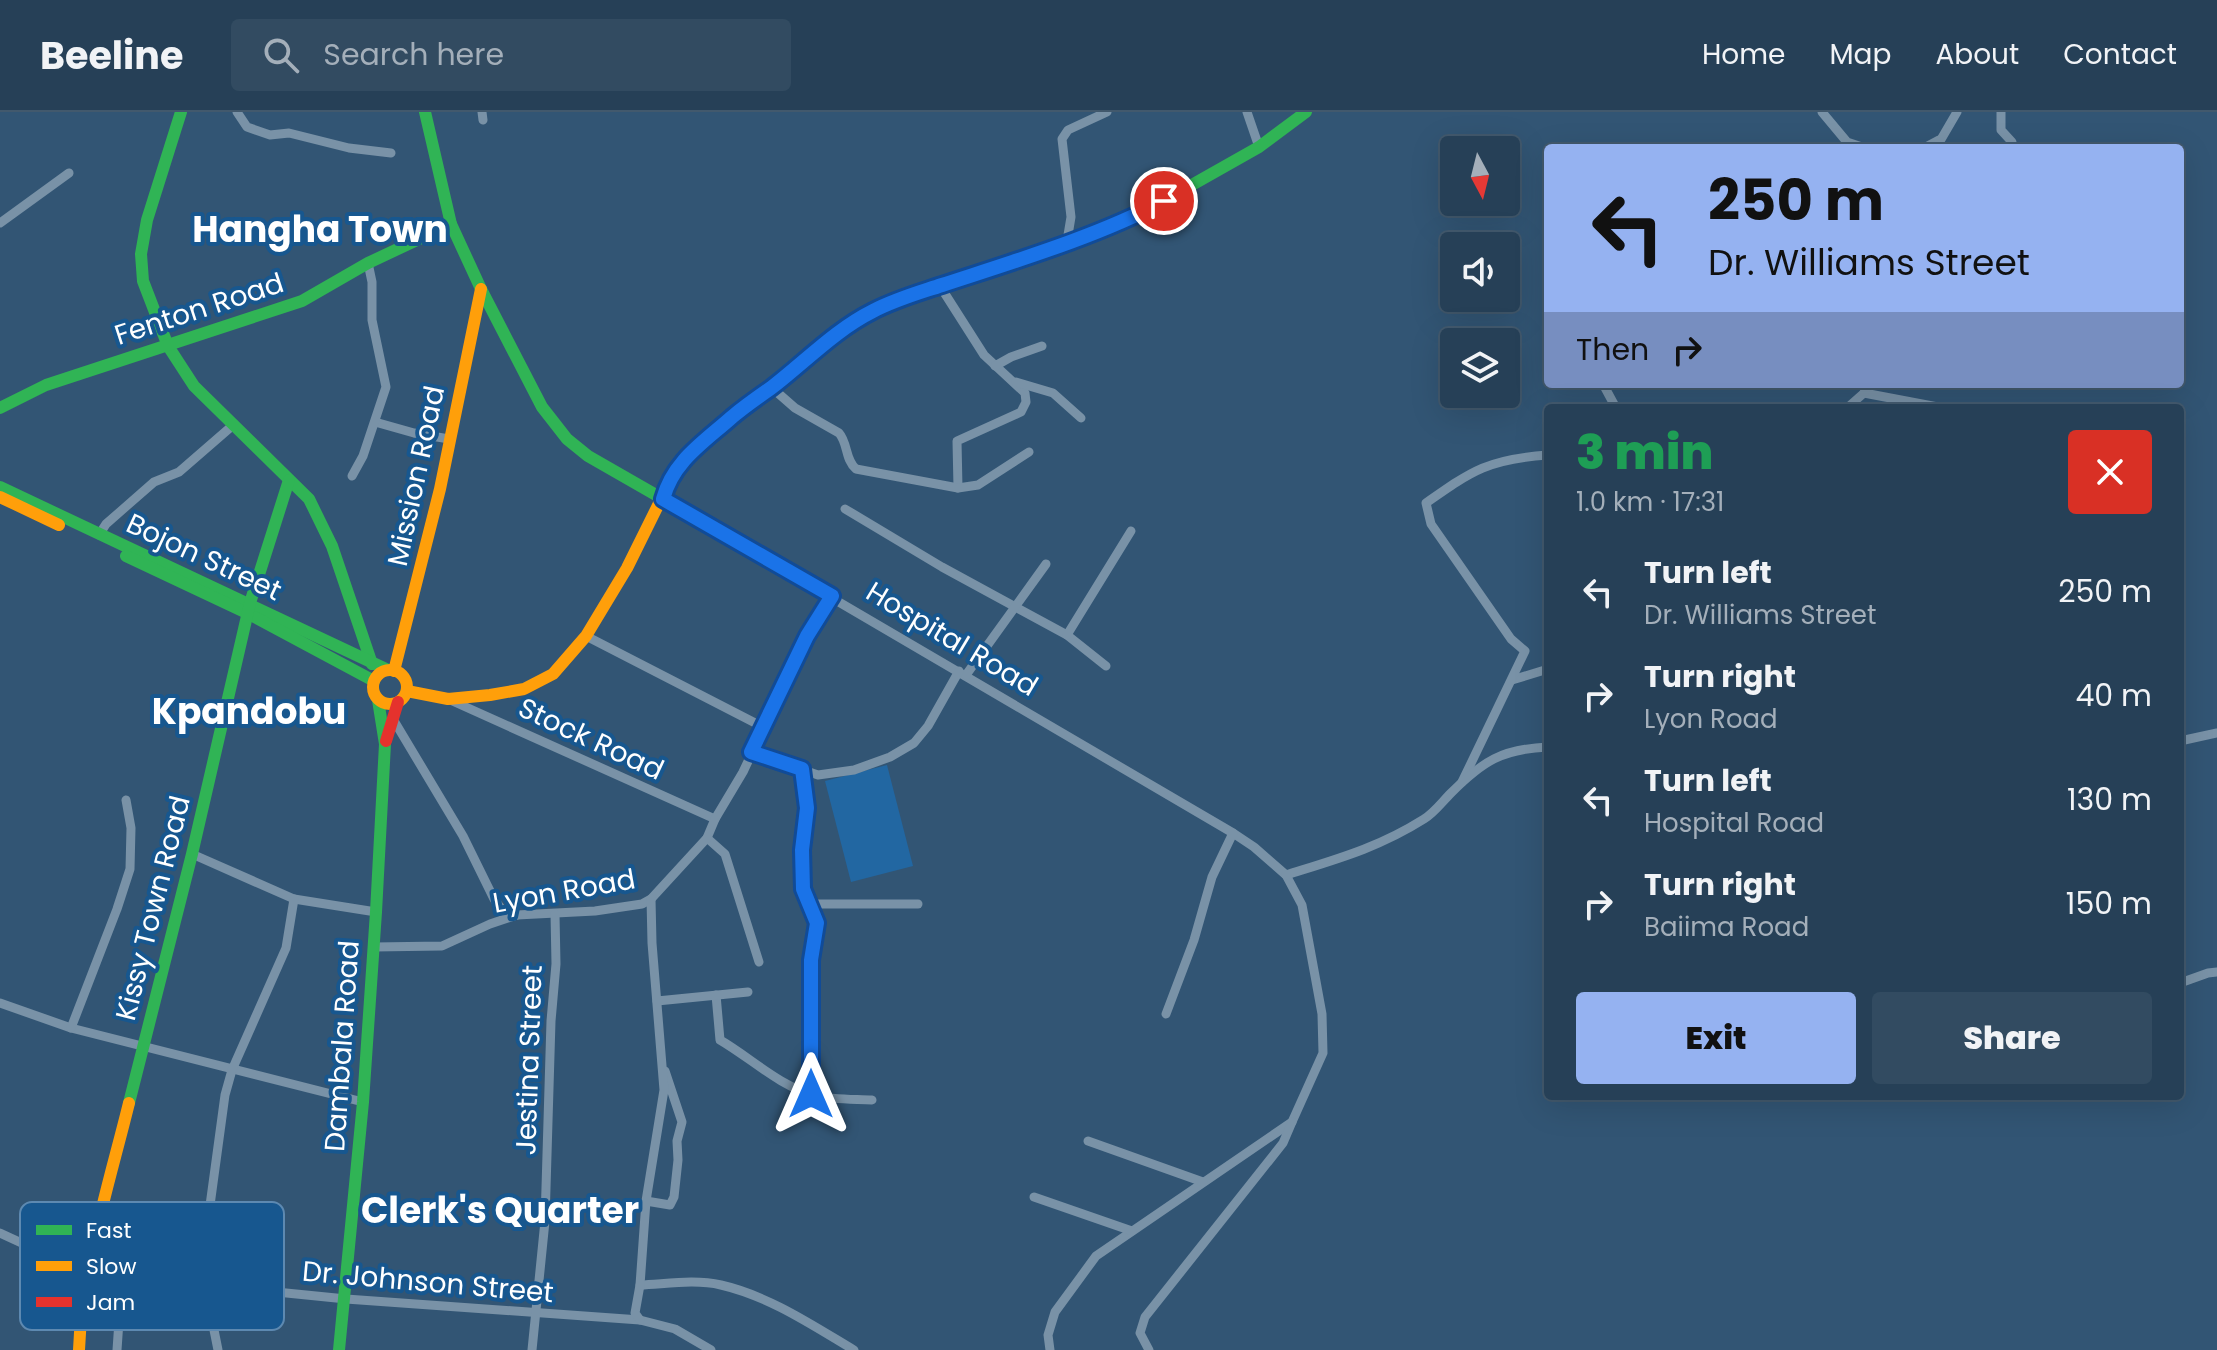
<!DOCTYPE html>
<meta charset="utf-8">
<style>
:root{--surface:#264057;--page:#324b61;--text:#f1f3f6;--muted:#a4afba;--line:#42596d;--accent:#95b2f1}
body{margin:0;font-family:Poppins,sans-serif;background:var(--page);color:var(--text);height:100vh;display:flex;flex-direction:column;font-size:30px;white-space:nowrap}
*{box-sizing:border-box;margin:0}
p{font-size:26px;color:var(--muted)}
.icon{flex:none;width:44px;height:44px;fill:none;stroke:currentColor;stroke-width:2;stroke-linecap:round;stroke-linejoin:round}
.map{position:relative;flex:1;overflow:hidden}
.side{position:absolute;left:1544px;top:292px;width:640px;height:696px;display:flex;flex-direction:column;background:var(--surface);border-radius:8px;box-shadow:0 8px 32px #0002,0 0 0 2px var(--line)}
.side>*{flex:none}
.top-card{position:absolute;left:1544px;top:32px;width:640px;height:244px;border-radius:8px;box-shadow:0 8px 32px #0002,0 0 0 2px var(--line);background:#95b2f1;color:#111;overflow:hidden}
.needle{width:52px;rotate:173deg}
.buttons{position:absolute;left:1440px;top:24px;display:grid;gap:16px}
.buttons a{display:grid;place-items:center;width:80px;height:80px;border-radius:8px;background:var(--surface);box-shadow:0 8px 32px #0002,0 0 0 2px var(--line);font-size:40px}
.pin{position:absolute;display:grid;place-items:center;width:68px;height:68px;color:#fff;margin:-34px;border:4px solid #fff;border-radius:50%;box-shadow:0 2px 8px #0007}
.me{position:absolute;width:88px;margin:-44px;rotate:0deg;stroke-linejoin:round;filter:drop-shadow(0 0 6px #0008)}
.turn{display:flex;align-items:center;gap:28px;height:168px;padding:0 32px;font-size:36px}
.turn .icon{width:104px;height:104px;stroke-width:2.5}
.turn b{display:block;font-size:56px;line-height:68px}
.then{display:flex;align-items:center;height:76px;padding:0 32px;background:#0003;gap:16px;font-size:30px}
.round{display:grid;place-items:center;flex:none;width:84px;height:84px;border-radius:8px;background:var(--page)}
.headline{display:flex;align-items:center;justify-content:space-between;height:136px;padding:0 32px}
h1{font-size:48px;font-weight:800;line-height:60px;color:#1e9e55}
.button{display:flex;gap:16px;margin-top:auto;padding:16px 32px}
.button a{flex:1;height:92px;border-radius:8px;background:var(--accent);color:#111;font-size:32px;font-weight:800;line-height:92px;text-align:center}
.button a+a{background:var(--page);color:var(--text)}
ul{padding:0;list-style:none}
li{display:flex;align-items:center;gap:24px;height:104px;padding:0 32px}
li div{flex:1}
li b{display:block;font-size:30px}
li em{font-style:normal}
header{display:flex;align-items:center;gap:48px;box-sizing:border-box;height:112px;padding:0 40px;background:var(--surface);border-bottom:2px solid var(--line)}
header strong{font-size:38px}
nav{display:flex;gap:44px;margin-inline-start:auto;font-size:28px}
.search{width:560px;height:72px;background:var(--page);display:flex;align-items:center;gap:20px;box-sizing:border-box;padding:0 28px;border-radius:8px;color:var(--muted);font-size:30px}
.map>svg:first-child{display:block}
.green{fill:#2267a2}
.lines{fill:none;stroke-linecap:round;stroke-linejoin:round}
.street{stroke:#7992a7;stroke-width:9}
.fast{stroke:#30b455;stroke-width:12}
.slow{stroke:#ff9f0a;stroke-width:12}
.jam{stroke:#e5322d;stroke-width:12}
.route-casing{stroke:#114b97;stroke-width:20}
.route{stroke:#1a73e8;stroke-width:14}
.labels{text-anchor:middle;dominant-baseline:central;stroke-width:8;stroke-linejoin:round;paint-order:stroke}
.street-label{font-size:28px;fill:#fff;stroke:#17578f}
.district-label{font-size:36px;font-weight:bold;fill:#fff;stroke:#17578f}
.key{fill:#17578f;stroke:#5d89b1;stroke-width:2}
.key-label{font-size:22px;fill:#fff}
</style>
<header>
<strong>Beeline</strong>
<div class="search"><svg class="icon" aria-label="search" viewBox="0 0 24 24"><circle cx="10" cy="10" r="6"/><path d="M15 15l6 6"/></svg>Search here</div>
<nav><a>Home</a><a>Map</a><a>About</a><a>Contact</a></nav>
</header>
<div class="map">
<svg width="2217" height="1238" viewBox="0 0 2217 1238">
<rect width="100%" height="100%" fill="#325574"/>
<polygon class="green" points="887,653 913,754 851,770 825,669"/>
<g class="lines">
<g class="street">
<polyline points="237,0 247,15 270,23 289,21 349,36 391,41"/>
<polyline points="482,0 483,8"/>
<polyline points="1247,0 1259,35"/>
<polyline points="1822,0 1847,30 1865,36"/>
<polyline points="2001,0 2001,18 2012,30"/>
<polyline points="1924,36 1939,28"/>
<polyline points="1936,36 1957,0"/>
<polyline points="0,111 69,61"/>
<polyline points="1067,129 1071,105 1062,27 1068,18 1107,0"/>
<polyline points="940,174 984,243 1025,281 1026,290 1021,300 957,329 958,376"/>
<polyline points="995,254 1011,245 1042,234"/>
<polyline points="1016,270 1053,281 1081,306"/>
<polyline points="1603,272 1616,296"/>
<path d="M771,275L795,296L839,321C848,331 845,348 856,357L958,376L978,373L1029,340"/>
<polyline points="1864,281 1943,296"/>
<polyline points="1847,296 1864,281 1868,272"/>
<polyline points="375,310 414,321 449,327"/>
<polyline points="352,364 363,344 386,275 372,208 372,170 368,151"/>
<polyline points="663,387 1233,721 1254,735 1286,763 1302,793 1322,902 1323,941 1292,1010 1096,1144 1055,1200 1048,1223 1050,1238"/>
<polyline points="845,397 942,455 1067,523 1106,554"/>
<polyline points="99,423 106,412 154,370 179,360 232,314"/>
<polyline points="1067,523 1131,419"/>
<polyline points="586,524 763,615"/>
<polyline points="966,563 1046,452"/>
<polyline points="1512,568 1548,557"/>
<polyline points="448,587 715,707"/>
<polyline points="393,607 463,724 494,787 503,799 517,803"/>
<polyline points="2180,629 2217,621"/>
<polyline points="751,640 818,663 854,658 890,645 914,631 928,614 959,559"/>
<polyline points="802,657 807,696 802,738 803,777 817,811 811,848 811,982"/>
<path d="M1462,670L1525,539L1511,527L1431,412L1426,391C1473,358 1489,347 1548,343"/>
<polyline points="707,726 725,742 759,850"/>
<polyline points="192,742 294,787 376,800"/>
<path d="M1286,763C1337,747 1378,736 1424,707C1434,701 1442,690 1451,681C1483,649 1502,637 1548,635"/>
<polyline points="811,792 918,792"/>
<polyline points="374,835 442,834 490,812 517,803 595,799 642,792 651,787 707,726 715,707 743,660 807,524 832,484"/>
<polyline points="2180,871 2208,861 2217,860"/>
<path d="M716,883L720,928C751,946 779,974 814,983C833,988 853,987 872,988"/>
<polyline points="657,889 748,880"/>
<polyline points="0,891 71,916 363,990"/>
<polyline points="1166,902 1194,828 1212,765 1233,721"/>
<polyline points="71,916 117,797 130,757 131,716 126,688"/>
<polyline points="1088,1029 1203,1070"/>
<polyline points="1034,1085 1132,1119"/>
<polyline points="646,1089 670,1093 674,1085 678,1048 677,1029 682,1010 665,959"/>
<polyline points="0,1121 76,1156 107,1163 346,1187 640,1208 675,1217 711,1238"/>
<path d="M640,1173C666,1172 695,1167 721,1173C769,1184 812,1213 854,1238"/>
<polyline points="640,1208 635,1201 640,1173 646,1089 664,978 652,831 651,787"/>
<polyline points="117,1238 122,1165"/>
<polyline points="218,1238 205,1173 205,1130 225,983 232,958 286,836 294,787"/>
<polyline points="532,1238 545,1109 551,909 556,852 555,802"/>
<polyline points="1149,1238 1140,1221 1145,1205 1283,1031 1292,1010"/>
</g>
<g class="fast">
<polyline points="181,0 147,108 141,142 143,169 168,234 194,274 309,387 332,434 372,552"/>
<polyline points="425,0 451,112 481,177 542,295 567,327 588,344 663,387"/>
<polyline points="0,296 46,273 302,189 368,151 451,112"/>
<path d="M704,330C757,286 809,233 870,200C892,187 916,180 940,174L1144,100L1259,35L1306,0"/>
<polyline points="0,375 388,558"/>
<polyline points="126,444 247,501 374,569"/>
<polyline points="129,991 192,742 250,491 289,368"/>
<polyline points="339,1238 363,990 376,800 385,632 378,588"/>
</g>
<g class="slow">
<polyline points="0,385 59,413"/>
<circle cx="390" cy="575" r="17"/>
<polyline points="394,559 440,377 481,177"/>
<polyline points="407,579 448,587 490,583 524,577 553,562 586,524 627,456 679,351 704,330"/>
<path d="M79,1238C82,1155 109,1072 129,991"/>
</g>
<polyline class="jam" points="386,629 398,590"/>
</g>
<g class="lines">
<g class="route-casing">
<path id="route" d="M811,982V848L817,811L803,777L802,738L807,696L802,657L751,640L807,524L832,484L663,387C673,349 704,330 732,305C745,294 758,285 771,276C805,250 835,218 873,199C896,187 918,181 942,173C1012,150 1099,124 1164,89"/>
</g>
<use href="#route" class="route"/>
</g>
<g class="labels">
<g class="street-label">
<text transform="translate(199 197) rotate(-18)">Fenton Road</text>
<text transform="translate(416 364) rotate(-78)">Mission Road</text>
<text transform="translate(204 445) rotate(25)">Bojon Street</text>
<text transform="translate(952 527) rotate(31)">Hospital Road</text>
<text transform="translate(591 627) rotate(25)">Stock Road</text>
<text transform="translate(564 779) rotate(-10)">Lyon Road</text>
<text transform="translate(153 796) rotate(-76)">Kissy Town Road</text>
<text transform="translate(342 934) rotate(-86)">Dambala Road</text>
<text transform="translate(529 948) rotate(-88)">Jestina Street</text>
<text transform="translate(428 1170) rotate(5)">Dr. Johnson Street</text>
</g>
<g class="district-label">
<text x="320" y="117">Hangha Town</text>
<text x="249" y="599">Kpandobu</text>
<text x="500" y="1098">Clerk's Quarter</text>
</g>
</g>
<rect x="20" y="1090" width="264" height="128" rx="12" class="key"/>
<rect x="36" y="1113" width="36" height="10" fill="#30b455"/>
<rect x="36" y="1149" width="36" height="10" fill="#ff9f0a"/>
<rect x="36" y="1185" width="36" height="10" fill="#e5322d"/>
<g class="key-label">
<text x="86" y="1126">Fast</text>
<text x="86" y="1162">Slow</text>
<text x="86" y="1198">Jam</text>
</g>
</svg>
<div class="buttons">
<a><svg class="needle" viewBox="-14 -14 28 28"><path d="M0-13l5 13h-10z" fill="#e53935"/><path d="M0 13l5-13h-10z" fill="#a4afba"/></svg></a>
<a><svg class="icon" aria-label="sound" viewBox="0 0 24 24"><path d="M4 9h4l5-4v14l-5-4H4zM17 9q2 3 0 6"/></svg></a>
<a><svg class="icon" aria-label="layers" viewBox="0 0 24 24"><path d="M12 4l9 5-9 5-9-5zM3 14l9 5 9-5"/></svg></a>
</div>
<div class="pin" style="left:1164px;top:89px;background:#d93025"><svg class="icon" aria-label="arrive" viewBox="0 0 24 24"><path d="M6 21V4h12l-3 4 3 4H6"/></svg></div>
<svg class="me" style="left:811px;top:982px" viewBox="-20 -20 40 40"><path d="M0-17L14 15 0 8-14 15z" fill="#1a73e8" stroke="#fff" stroke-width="4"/></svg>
<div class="top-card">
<div class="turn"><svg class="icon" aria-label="left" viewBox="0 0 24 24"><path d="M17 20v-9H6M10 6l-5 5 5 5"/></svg><div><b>250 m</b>Dr. Williams Street</div></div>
<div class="then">Then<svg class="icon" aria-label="right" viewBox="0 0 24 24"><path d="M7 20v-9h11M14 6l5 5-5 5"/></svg></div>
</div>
<section class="side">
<div class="headline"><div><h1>3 min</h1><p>1.0 km · 17:31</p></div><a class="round" style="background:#d93025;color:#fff"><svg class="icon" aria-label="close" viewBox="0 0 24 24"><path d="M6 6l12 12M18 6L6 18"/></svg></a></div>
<ul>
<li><svg class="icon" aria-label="left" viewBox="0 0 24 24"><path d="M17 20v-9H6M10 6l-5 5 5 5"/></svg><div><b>Turn left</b><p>Dr. Williams Street</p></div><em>250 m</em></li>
<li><svg class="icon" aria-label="right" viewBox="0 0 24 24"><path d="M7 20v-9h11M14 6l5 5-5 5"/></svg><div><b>Turn right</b><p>Lyon Road</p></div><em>40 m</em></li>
<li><svg class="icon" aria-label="left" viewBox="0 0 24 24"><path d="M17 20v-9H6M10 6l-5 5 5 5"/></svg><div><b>Turn left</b><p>Hospital Road</p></div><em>130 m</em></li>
<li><svg class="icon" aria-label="right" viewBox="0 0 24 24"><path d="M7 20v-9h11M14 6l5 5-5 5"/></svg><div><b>Turn right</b><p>Baiima Road</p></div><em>150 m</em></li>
</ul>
<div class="button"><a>Exit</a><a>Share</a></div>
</section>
</div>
